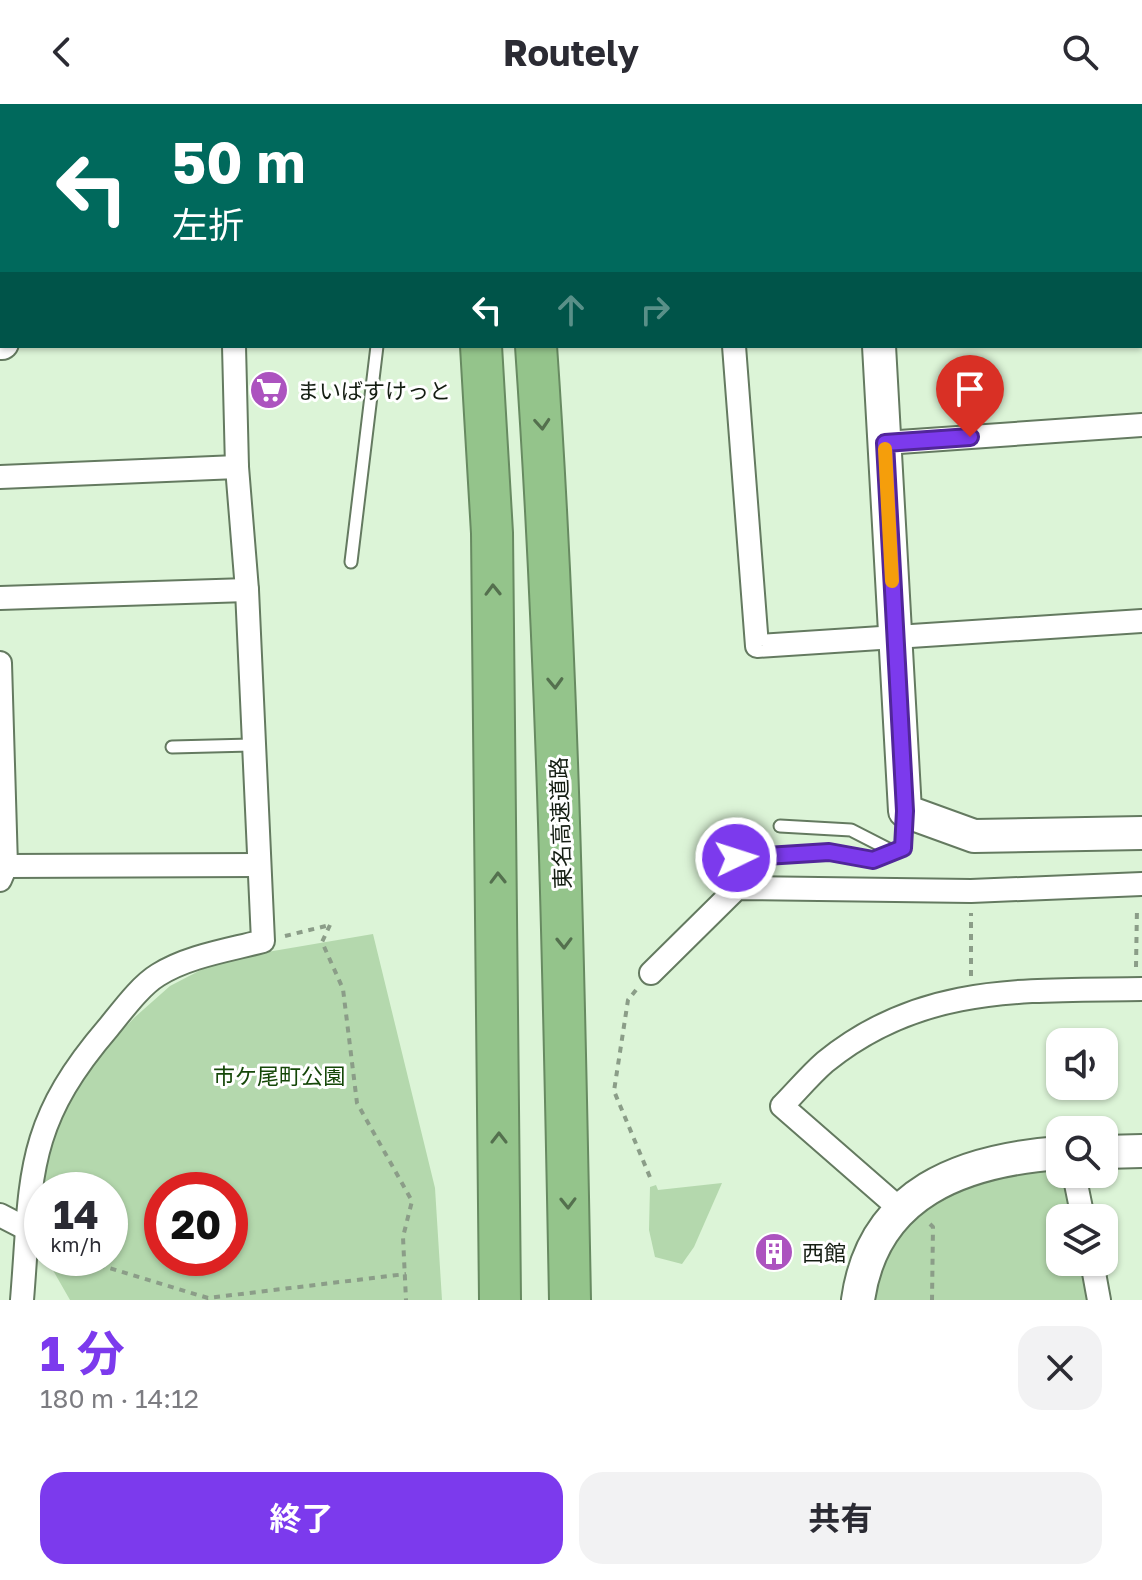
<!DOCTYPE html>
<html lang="ja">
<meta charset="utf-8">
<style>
:root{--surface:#fff;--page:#f2f2f3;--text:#2b2b33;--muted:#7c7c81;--accent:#7c3aed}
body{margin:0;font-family:"Golos Text","Noto Sans JP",sans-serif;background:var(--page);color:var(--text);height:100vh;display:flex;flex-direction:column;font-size:30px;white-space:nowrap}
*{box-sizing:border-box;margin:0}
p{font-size:26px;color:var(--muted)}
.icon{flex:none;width:44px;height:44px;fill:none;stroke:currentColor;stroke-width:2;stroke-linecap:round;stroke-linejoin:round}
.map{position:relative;height:1196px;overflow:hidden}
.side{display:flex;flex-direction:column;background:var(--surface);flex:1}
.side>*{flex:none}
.hud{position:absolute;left:0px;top:0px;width:1142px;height:244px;box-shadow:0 2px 6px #0004;background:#00695c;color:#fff;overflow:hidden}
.controls{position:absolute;left:1046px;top:924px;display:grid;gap:16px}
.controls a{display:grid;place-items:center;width:72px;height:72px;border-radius:16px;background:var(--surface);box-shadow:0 2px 6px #0004;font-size:40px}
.speed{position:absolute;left:24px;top:1068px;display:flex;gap:16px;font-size:40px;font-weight:700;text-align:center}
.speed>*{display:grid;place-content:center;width:104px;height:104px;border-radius:50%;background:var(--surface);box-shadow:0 2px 6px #0004;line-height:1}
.speed small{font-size:20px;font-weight:400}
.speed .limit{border:12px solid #d22;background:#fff;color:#111}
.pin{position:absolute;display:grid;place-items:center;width:68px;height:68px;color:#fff;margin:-82px -34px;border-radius:50% 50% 50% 0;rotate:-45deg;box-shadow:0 0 8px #0007}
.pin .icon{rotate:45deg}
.me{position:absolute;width:88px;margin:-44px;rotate:86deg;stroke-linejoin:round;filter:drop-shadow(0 0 6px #0008)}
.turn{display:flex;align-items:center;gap:28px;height:168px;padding:0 40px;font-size:36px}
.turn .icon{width:104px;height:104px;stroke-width:2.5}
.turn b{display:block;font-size:56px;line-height:68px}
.lanes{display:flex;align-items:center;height:76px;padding:0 40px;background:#0003;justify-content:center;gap:40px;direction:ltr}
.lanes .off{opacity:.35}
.round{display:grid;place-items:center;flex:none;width:84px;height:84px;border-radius:24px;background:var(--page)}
.headline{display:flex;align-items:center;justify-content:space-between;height:136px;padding:0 40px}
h1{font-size:48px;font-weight:700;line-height:60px;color:var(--accent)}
.button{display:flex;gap:16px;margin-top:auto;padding:16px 40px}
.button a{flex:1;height:92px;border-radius:24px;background:var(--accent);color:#fff;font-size:32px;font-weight:700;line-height:92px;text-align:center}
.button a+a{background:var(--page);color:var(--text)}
header{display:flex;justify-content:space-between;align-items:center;height:104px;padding:0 40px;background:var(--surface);font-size:36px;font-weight:700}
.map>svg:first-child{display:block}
.green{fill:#b4d8ad;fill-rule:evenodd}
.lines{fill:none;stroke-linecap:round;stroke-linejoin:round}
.lane-casing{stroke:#647a60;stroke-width:15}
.street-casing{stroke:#647a60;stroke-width:26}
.secondary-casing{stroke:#647a60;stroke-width:36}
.highway-casing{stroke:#678a61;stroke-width:44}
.path{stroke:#8b9d88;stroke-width:4;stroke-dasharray:6 6;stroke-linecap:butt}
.lane{stroke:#fff;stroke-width:11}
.street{stroke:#fff;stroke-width:22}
.secondary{stroke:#fff;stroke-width:32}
.highway{stroke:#94c48b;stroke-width:40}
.oneway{stroke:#54704e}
.route-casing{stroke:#51269a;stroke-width:20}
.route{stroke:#7c3aed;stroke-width:14}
.slow{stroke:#f59e0b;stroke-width:14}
.labels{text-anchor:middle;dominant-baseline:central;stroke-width:6;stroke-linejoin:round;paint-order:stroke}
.poi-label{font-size:22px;fill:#141d12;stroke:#fff;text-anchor:start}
.street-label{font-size:22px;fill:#141d12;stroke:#fff}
.park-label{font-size:22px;fill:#154708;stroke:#fff}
</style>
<header><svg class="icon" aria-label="back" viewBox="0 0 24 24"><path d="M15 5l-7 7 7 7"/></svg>Routely<svg class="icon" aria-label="search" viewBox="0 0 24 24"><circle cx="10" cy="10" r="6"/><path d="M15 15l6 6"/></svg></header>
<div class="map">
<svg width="1142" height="1196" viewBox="0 0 1142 1196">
<rect width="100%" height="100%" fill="#dcf4d7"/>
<g class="green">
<path d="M373,830L435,1084L442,1196H70L46,1154H110V1086H42V1146L33,1131L55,1016L98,952L135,913L170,882L220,856ZM162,1086H230V1154H162Z"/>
<polygon points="1060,1049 1060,1070 1074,1070 1083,1114 1060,1114 1060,1158 1092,1158 1099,1196 858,1196 900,1105"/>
<polygon points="722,1079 694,1143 682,1160 655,1153 649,1126 650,1083 656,1081 658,1086"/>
</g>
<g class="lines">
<g class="lane-casing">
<g id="lane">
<polyline points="600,0 600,2"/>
<polyline points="351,458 377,242"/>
<polyline points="172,643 251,641"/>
<polyline points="780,722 851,726 894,748"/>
<polyline points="736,754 829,748 873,756 903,744 905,710"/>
</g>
</g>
<g class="street-casing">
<g id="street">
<polyline points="202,0 205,2"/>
<polyline points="365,0 365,2"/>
<polyline points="668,0 670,2"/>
<polyline points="1140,9 1142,9"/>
<polyline points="0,103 0,115"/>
<polyline points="734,242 757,542 1142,517"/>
<polyline points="885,339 1142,321"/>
<polyline points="0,373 237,363"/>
<polyline points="0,494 247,486"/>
<polyline points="0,559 6,762 0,776"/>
<polyline points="6,762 257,761"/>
<polyline points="651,869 737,784 971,787 1142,780"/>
<polyline points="1074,1070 1083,1114"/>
<path d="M900,1105L782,1002C796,988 810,971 825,958C922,879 1025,887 1142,885"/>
<polyline points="0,1111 25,1124"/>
<polyline points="1092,1158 1099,1196"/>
<path d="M22,1196C32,1075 23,1023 108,924C122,907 140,882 158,871C188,852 229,846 263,837L247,486L237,363L234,242"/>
</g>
</g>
<g class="secondary-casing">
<g id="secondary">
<polyline points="1140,172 1142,172"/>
<polyline points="0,239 2,239"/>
<polyline points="879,242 905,707 974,732 1142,729"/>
<polyline points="1104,1048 1142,1047"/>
<path d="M858,1196C873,1088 963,1056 1060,1049"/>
</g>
</g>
<g class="highway-casing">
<g id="highway">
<polyline points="464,0 464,2"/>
<polyline points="518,0 518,2"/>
<polyline points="481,242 492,429 500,1196"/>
<path d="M536,242C558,560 564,878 570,1196"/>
</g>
</g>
<g class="path">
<polyline points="330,821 322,838 343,885 357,999 412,1097 403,1133 406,1196"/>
<polyline points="285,832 330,821"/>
<polyline points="1136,863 1137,804"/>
<polyline points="971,872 971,809"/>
<polyline points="636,886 628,896 614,987 652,1078"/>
<polyline points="930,1120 933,1123 932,1196"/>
<polyline points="76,1154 208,1194 406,1170"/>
</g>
<use href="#lane" class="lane"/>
<use href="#street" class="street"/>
<use href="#secondary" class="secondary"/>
<use href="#highway" class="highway"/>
</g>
<defs><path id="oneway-chevron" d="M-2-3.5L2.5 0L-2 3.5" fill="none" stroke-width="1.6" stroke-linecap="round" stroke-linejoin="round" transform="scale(2)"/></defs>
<g class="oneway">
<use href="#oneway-chevron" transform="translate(542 320) rotate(86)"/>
<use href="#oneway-chevron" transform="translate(493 486) rotate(-91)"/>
<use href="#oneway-chevron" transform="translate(555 579) rotate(88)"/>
<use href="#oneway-chevron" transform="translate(498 774) rotate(-91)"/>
<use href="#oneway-chevron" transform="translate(564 839) rotate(89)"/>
<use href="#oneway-chevron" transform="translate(499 1034) rotate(-90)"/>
<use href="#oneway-chevron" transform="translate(568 1099) rotate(89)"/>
</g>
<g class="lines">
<g class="route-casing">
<polyline id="route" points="736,754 829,748 873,756 903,744 905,707 885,339 970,333"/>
</g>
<use href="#route" class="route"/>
<polyline class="slow" points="885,345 892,477"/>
</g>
<defs>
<g id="supermarket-disc" transform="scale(2)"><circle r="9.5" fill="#ac53bf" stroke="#fff"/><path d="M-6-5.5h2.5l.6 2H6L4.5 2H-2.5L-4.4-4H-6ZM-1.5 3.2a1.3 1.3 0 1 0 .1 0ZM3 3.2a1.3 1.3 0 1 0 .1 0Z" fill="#fff"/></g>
<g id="building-disc" transform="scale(2)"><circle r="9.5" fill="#ac53bf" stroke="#fff"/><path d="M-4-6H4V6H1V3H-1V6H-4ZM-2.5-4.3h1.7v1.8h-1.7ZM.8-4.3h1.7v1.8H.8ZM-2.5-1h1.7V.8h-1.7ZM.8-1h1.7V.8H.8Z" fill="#fff"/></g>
</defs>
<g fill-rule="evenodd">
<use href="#supermarket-disc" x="269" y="286"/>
<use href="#building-disc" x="774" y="1148"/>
</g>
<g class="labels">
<g class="poi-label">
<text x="297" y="286">まいばすけっと</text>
<text x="802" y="1148">西館</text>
</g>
<g class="street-label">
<text transform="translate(560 719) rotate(-92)">東名高速道路</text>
</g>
<g class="park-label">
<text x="279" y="971">市ケ尾町公園</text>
</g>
</g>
</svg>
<div class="controls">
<a><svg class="icon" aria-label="sound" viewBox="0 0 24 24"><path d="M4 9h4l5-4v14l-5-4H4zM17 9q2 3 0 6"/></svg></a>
<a><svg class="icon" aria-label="search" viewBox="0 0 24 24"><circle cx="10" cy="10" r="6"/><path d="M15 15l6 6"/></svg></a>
<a><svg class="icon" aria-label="layers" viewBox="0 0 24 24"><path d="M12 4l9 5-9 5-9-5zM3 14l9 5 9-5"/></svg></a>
</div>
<div class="speed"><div>14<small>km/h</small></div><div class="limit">20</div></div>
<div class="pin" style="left:970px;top:333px;background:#d93025"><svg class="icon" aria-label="arrive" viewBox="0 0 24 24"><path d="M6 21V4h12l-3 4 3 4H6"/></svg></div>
<svg class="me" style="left:736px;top:754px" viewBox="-20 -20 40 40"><circle r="17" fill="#7c3aed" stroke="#fff" stroke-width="3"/><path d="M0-11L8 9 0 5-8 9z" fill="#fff"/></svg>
<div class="hud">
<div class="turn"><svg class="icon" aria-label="left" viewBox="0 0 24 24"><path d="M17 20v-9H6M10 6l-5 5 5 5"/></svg><div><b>50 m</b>左折</div></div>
<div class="lanes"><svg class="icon" aria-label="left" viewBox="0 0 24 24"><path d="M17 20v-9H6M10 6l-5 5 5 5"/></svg><svg class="icon off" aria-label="ahead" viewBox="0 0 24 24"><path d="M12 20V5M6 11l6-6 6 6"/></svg><svg class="icon off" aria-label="right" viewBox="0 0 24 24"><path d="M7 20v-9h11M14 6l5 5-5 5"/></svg></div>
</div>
</div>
<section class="side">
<div class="headline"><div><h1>1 分</h1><p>180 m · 14:12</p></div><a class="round"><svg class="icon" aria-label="close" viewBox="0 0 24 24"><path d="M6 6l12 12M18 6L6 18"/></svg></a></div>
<div class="button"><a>終了</a><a>共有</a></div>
</section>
